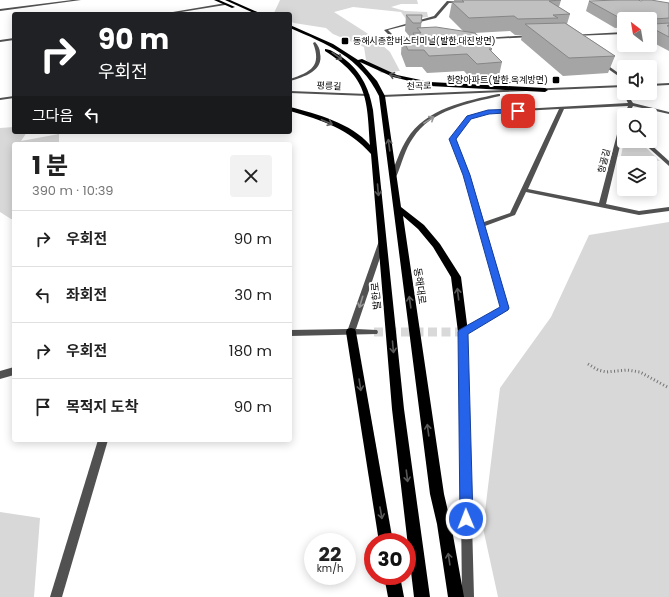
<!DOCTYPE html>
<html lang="ko">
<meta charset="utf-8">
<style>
:root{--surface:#fff;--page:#f2f2f2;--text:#222;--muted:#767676;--line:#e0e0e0}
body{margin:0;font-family:Poppins,"Noto Sans KR",sans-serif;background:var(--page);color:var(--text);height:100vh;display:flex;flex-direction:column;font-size:15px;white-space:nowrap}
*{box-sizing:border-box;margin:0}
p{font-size:13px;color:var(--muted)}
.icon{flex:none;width:22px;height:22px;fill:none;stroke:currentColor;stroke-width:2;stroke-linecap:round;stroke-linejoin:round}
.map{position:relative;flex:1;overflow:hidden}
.sheet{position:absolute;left:12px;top:142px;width:280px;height:300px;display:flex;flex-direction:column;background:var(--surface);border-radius:4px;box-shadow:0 2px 10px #0003}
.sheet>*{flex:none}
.guide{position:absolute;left:12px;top:12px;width:280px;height:122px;border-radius:4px;box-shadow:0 2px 10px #0003;background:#202124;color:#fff;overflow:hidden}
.needle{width:26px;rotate:329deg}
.tools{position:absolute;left:617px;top:12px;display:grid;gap:8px}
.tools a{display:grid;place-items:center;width:40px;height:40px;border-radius:4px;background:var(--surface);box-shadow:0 2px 10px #0003;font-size:20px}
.speed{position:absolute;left:304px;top:533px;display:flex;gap:8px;font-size:20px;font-weight:700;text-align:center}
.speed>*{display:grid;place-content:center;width:52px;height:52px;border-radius:50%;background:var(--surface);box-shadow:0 2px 10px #0003;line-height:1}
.speed small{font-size:10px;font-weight:400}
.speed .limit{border:6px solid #d22;background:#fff;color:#111}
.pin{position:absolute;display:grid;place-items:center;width:34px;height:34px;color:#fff;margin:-17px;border-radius:8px;box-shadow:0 2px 6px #0006}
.me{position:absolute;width:44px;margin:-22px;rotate:359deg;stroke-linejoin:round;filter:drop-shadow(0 0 3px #0008)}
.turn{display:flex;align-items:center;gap:14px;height:84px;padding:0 20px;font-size:18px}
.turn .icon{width:52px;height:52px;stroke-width:2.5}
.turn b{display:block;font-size:28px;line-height:34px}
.then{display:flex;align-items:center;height:38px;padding:0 20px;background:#0003;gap:8px;font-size:15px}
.round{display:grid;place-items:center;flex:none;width:42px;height:42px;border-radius:4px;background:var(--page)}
.summary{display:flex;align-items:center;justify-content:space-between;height:68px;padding:0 20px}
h1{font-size:24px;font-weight:700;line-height:30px}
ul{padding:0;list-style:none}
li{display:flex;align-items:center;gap:12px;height:56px;padding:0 20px;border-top:1px solid var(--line)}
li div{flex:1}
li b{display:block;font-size:15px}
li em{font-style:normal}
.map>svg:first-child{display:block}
.green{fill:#d8d8d8}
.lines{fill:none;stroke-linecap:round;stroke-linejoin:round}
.minor-tunnel{stroke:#d9d9d9;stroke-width:9;stroke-dasharray:9 4.5;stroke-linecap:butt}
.path{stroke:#737373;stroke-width:3;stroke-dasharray:1 2.5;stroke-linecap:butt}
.minor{fill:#515151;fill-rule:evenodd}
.tertiary{fill:#515151;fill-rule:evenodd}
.primary{fill:#000;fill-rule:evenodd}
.wall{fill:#a5a5a5}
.building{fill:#c0c0c0;stroke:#868686}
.oneway{stroke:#595959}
.oneway2{stroke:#979797}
.route{fill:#2563eb;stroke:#184099}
.poi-dot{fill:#000;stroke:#fff;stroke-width:1.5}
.labels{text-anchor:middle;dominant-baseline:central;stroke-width:4;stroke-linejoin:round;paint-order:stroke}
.far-poi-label{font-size:9px;fill:#000;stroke:#fff;text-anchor:start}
.far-street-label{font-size:9px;fill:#000;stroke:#fff}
.street-label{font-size:10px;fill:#000;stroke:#fff}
</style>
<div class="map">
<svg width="669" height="597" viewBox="0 0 669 597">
<rect width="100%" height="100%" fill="#fff"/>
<g class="green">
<polygon points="280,0 417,0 418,4 401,4 391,7 405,11 427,12 428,17 406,19 401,12 353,7 334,12 373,37 390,52 400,71 381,73 366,60 364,47 333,34 326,28 294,23 290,21 290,14 274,13"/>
<polygon points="14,127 14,132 27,132 21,141 59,134 59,144 14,144 14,219 11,219 0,212 0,128"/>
<polygon points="624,141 639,141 660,161 621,156"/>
<polygon points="669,222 669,597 498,597 483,528 500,388 551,317 589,235"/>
<polygon points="0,512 40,518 34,597 0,597"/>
</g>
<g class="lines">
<polyline class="minor-tunnel" points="374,332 463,332"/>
<polyline class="path" points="588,364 598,370 606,372 627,370 640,372 669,388"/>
<g class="minor">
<polygon points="72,0 81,0 0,11 0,9"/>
<polygon points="447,1 463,2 449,3 436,18 388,30 397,39 411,40 412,42 395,41 384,30 434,16"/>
<polygon points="226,3 225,5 169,14 161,14"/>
<polygon points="624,32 624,34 573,36 571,35"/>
<polygon points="531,35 532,37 471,40 469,39"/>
<polygon points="14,38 14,40 0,42 0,40"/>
<polygon points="601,62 603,62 624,77 624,80 601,64"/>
<path d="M627,93H631L629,97L633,103L669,112V114L633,106L628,115L624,116L628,106L564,109L528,189L599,203L621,119L624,117V129L606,204L639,211L669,207V211L639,215L526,192L515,215L485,226L509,308L508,310L467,333L474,597H462L459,332L460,330L501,307L464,175L450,139L467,116L486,111L628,103L625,97ZM559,109L510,213L484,222L470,175L456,139L471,118L488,113Z"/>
<polygon points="641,141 647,141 669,161 669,166"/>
<polygon points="380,238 384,238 386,240 356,329 377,330 378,332 377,334 290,336 290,330 348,329"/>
<polygon points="14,367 14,375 0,379 0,371"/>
<polygon points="98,440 108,440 62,597 50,597"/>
</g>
<g class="tertiary">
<path d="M315,42C318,45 320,49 320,53C324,71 304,77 290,81V79C311,72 322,66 313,43Z"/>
<polygon points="669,83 669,85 650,86 650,84"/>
<polygon points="624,85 624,87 382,97 380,96 382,95"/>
<polygon points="290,91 368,94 370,95 368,96 290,93"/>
<path d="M498,94H500V96C469,103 431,110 413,138C405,149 402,163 397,175L396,176H392L391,175C396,163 400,150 407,139C426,108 466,101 498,94Z"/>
<polygon points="14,96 14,98 0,100 0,98"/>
</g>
<g class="primary">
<polygon points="214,0 219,0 235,7 232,8"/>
<polygon points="225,0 230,0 262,14 256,14"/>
<path d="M290,25L333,44L358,60L362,59L397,75L430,82L545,88L548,90L545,92L430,86L393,77L360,62L377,81L385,96L401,207L424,225L440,244L461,277L468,332L467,335H459L458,332L451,277L433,247L418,229L403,216L444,494L451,524L464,597H448L437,524L430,494L379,96C360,57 327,44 290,28Z"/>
<path d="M325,49C330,49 335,53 339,55C360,69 369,87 373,110L404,409L430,597H414L392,409L371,154C349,129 322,120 290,111V107C317,114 351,123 370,145C367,98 368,78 325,51Z"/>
<polygon points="351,328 355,329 356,332 393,542 379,542 346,332 347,329"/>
<polygon points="384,576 400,576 404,597 388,597"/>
</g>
</g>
<g class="wall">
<polygon points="454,0 561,0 559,7 570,14 567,24 615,56 608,73 563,76 521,40 522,35 515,35 510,31 474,33 492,49 491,52 502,62 498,80 473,81 464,71 427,73 422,67 406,67 401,54 402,37 410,37 405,31 406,15 422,15 421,28 464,32 449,17 452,2 454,2"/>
<polygon points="589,1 641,1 669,3 669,51 650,41 650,19 624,19 624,27 615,28 586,11"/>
</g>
<g class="building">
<polygon points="462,0 561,0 549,1 570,14 553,15 558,18 518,19 514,16 469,18 452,2 464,2"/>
<polygon points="618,0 638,0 641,1 643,0 651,0 669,3 669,18 654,19 653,22 654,24 669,23 669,25 667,26 669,26 669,37 650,27 650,19 634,19 629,16 618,17 589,1"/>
<polygon points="406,15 422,15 421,23 413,23"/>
<polygon points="565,23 615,56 569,58 525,24"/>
<polygon points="436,27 475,33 492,49 489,49 502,62 477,64 467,54 429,56 424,50 408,50 402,37 415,37 413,33 421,33 417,28"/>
</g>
<defs><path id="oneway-shaft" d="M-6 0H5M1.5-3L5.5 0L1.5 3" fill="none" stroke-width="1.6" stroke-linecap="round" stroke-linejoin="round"/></defs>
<g class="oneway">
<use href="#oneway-shaft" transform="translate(337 56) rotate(36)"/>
<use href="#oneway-shaft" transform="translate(395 76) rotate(-162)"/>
<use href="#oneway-shaft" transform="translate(327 122) rotate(23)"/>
<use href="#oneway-shaft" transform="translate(389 145) rotate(-98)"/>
<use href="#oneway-shaft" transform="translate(378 190) rotate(85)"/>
<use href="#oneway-shaft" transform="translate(458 294) rotate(-97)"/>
<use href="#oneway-shaft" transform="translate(410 302) rotate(-98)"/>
<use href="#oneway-shaft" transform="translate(393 347) rotate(85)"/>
<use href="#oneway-shaft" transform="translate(360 385) rotate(81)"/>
<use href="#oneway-shaft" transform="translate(428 430) rotate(-98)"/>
<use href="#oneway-shaft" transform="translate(407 476) rotate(83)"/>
<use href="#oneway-shaft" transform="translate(381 513) rotate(80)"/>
<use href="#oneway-shaft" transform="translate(449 559) rotate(-99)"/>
</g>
<g class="oneway2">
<use href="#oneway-shaft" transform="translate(429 120) rotate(-32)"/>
<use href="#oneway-shaft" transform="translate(361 302) rotate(107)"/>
</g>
<polygon class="route" points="518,109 520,111 520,112 489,114 471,119 456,139 470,175 509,308 508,310 468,334 473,519 471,524 466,526 462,524 460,519 458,332 459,330 500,307 463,175 449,139 467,116 488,110"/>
<g class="poi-dot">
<rect x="341" y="37" width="8" height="8" rx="2"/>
<rect x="552" y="76" width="8" height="8" rx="2"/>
</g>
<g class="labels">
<g class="far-poi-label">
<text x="353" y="41">동해시종합버스터미널(발한.대진방면)</text>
<text x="548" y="80" text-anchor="end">한양아파트(발한.옥계방면)</text>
</g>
<g class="far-street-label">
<text transform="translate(329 86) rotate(2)">평릉길</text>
<text transform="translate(419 86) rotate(-2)">천곡로</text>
<text transform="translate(604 161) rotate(-76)">항골길</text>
</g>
<g class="street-label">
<text transform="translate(420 286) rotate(82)">동해대로</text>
<text transform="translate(376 296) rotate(-95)">발한로</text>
</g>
</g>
</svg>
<div class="tools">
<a><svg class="needle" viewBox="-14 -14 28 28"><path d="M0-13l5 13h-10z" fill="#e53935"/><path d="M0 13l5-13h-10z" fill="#767676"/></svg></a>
<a><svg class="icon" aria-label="sound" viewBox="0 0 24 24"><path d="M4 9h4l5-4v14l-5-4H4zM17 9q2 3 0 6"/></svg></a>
<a><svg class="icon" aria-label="search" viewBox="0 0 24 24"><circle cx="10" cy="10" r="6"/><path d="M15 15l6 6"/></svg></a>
<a><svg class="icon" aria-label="layers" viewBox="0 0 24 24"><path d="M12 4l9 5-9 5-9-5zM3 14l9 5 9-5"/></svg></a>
</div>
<div class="speed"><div>22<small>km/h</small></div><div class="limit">30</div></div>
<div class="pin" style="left:518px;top:111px;background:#d93025"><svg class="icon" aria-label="arrive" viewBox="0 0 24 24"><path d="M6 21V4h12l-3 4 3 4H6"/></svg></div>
<svg class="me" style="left:466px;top:519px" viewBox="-20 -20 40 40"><circle r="17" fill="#2563eb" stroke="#fff" stroke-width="3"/><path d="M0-11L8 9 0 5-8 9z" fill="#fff"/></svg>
<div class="guide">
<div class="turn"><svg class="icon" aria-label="right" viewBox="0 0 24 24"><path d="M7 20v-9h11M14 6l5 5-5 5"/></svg><div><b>90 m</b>우회전</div></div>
<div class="then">그다음<svg class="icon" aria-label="left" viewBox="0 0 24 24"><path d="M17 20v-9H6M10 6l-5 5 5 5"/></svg></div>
</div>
<section class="sheet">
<div class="summary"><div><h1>1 분</h1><p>390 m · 10:39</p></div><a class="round"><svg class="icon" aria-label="close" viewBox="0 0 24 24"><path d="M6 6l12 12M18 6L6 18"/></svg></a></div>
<ul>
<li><svg class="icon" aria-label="right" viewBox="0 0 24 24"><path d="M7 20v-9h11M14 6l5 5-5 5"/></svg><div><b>우회전</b></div><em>90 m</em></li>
<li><svg class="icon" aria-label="left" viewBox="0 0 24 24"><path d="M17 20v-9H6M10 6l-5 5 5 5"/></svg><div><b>좌회전</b></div><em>30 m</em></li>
<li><svg class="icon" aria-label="right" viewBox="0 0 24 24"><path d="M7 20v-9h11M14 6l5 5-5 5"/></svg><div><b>우회전</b></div><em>180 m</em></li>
<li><svg class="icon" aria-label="arrive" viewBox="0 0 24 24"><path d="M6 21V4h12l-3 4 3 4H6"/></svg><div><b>목적지 도착</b></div><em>90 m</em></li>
</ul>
</section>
</div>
